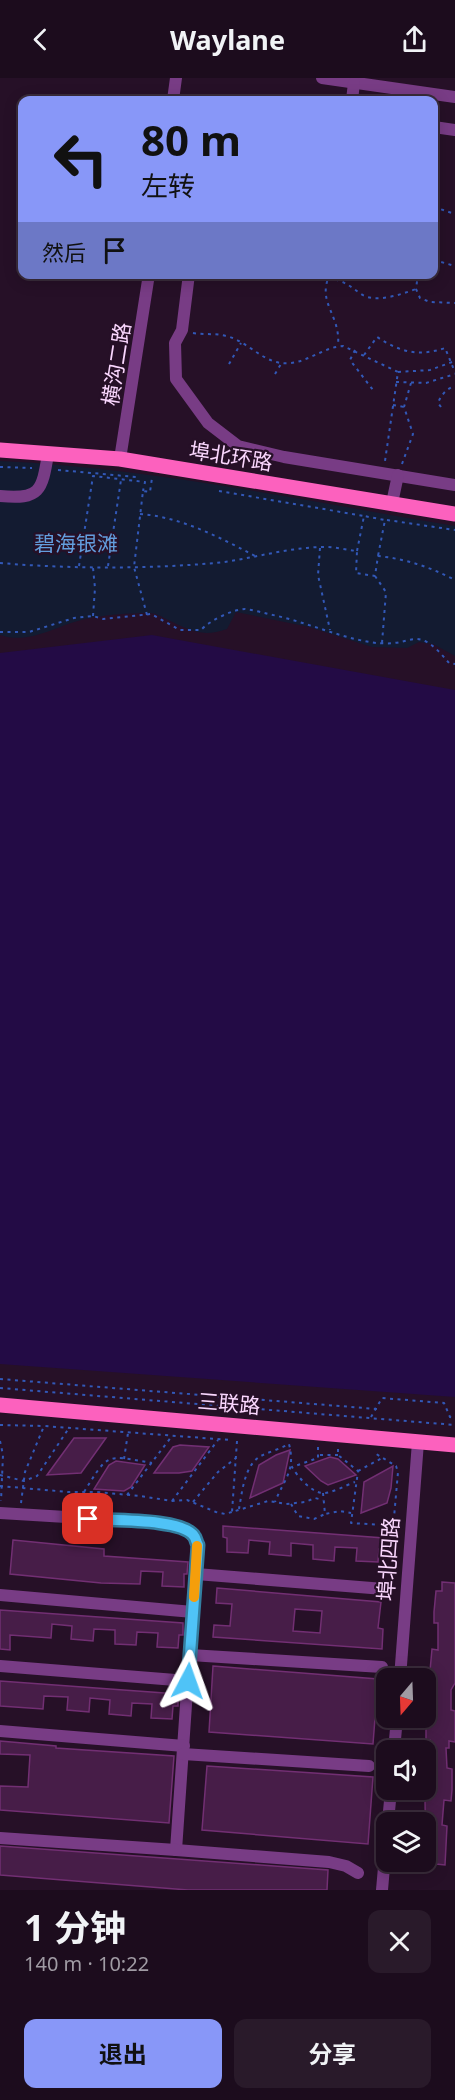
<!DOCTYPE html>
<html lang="zh">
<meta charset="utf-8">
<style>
:root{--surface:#1c0c1d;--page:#291a2a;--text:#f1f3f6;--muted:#a09ba4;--line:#3a2c3b;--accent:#8897f8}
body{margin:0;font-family:"Noto Sans","Noto Sans SC",sans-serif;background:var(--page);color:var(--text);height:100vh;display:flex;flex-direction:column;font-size:22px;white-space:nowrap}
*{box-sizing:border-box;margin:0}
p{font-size:20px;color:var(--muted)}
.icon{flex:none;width:33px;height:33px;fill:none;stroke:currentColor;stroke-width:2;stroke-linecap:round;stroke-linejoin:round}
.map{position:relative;height:1812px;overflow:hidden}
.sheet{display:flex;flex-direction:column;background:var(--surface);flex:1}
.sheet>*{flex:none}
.guide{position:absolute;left:18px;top:18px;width:420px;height:183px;border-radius:12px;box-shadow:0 3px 15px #0003,0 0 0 2px var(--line);background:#8897f8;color:#111;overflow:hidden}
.needle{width:39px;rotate:199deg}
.buttons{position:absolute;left:376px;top:1590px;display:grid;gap:12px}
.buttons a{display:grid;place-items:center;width:60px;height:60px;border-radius:12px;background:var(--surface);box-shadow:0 3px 15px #0003,0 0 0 2px var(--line);font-size:30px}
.pin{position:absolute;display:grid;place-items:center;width:51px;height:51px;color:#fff;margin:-26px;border-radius:12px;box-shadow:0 3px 9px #0006}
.me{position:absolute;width:66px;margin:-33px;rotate:4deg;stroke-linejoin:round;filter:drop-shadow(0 0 4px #0008)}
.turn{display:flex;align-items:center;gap:21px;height:126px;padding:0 24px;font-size:27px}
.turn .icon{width:78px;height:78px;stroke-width:2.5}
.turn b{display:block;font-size:42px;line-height:51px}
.then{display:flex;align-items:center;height:57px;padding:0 24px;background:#0003;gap:12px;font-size:22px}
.round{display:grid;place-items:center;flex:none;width:63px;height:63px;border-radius:12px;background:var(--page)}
.headline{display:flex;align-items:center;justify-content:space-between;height:102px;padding:0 24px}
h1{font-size:36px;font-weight:700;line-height:45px}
.action{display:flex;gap:12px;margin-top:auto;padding:12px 24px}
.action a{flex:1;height:69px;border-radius:12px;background:var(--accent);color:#111;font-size:24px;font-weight:700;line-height:69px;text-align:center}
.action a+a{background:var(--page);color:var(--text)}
header{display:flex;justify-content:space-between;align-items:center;height:78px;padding:0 24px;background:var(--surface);font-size:27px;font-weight:700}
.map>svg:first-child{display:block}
.green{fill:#131b31}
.water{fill:#230b45}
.building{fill:#471d48;stroke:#722f73;stroke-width:1.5;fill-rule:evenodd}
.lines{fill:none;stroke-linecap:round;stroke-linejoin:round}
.path{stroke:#3258b7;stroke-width:2;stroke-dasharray:3 4.5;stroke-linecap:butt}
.minor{stroke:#783c85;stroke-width:12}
.major{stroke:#fc61be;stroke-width:15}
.route-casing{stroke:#337fa1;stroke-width:15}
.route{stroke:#4fc3f7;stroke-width:10}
.slow{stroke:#f59e0b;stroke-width:10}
.labels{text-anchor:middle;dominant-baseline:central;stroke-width:4.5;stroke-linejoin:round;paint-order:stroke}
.street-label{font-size:21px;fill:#fad7fe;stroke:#261027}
.park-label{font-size:21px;fill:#639ede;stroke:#261027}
</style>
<header><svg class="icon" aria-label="back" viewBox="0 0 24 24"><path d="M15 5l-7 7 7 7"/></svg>Waylane<svg class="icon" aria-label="share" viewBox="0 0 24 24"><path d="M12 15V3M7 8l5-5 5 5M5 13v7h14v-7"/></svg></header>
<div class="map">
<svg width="455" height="1812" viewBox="0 0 455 1812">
<rect width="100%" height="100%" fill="#261027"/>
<path class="green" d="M0,383C153,390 304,423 455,448V578L433,566L419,564L407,570L372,569L309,549L236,534L227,551C201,560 190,552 166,541C161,538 155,535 149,535C128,535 105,537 85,541C55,548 30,567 0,557Z"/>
<polygon class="water" points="152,557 455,612 455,1319 0,1286 0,575"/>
<g class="building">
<polygon points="74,1360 106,1360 81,1395 47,1397"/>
<polygon points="180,1367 209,1369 192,1393 179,1395 154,1395 173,1369"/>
<polygon points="290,1372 283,1405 250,1420 259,1387 276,1377"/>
<polygon points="330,1379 338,1381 356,1397 328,1407 321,1403 305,1388"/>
<polygon points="116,1383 145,1387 131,1409 124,1413 94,1411 109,1387"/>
<polygon points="393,1388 391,1410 387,1425 361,1435 364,1404"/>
<polygon points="223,1448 384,1460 383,1471 379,1471 378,1484 356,1483 357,1470 335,1469 334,1483 313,1481 313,1467 291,1465 291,1478 269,1476 270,1464 249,1462 248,1475 227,1474 227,1460 223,1459"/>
<polygon points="13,1462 104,1471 104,1478 188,1484 187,1496 184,1496 184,1509 162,1508 163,1494 141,1493 140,1506 101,1505 10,1496"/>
<polygon points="442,1504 455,1505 455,1605 451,1612 451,1632 455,1633 455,1664 449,1663 449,1670 446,1670 447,1690 452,1691 452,1712 451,1723 444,1722 442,1747 447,1748 445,1787 426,1785 425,1721 421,1721 421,1712 426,1712 426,1689 429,1689 430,1662 426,1662 426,1651 428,1630 434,1631 434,1604 430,1604 430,1593 432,1571 438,1572 438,1545 434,1545 434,1534 436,1513 442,1513"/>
<path d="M217,1510L381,1524L378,1550L383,1551L382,1571L213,1559L214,1547L230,1548L232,1526L216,1525ZM295,1531L322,1533L320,1555L293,1553Z"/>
<polygon points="0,1532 183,1545 183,1557 179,1557 178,1570 157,1569 158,1555 137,1554 136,1567 115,1566 115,1552 94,1551 93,1563 71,1561 72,1548 52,1546 51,1560 10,1557 10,1572 0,1571"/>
<polygon points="213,1588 378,1601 373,1666 209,1654"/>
<polygon points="0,1603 178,1616 178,1628 173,1628 172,1641 151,1640 152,1626 132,1625 131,1638 109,1636 110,1622 90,1620 89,1634 67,1632 68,1619 44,1618 43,1631 0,1628"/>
<polygon points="0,1663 56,1668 56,1670 174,1678 169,1745 0,1732 0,1708 28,1709 30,1677 0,1676"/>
<polygon points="207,1688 373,1699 368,1766 202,1752"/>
<polygon points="0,1768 328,1792 327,1812 188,1812 0,1797"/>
</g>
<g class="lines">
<g class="path">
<polyline points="434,129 455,136"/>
<polyline points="434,186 441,184 455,188"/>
<path d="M330,196C316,225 341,236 338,268"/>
<polyline points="418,196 416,211 420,220 430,224 455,225"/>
<path d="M328,200C343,202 350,208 361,216C375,226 402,216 416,211"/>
<path d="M193,255C204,257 215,255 226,258C249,263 264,288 290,285C308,284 324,269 343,268L398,294L385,383"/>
<polyline points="355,272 350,282 373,312"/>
<path d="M364,277L377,259C400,274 419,279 445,270L455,294"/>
<polyline points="229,286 241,265"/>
<polyline points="398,294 430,292 455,283"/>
<polyline points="275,296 281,286"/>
<polyline points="396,304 426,305 455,296"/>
<polyline points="393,327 404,329"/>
<path d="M441,329L438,325C441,317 447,310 455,308"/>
<polyline points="402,386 413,356 404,329 411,305"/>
<polyline points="0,389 32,390"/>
<polyline points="58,392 136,399"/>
<polyline points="219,413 364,438"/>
<path d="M140,436C181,439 219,459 255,478"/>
<polyline points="387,442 455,452"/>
<polyline points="320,470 318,497 330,552"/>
<polyline points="357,473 364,438 385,442 378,478"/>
<path d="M0,485C71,491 145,491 216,485C252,481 288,469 325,469C336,469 347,472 357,473L356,495L375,498L378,478C406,481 430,489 455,502"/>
<polyline points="79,488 93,398 145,404 143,413"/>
<polyline points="108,488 121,402"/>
<polyline points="375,498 386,514 382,565"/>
<polyline points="147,537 134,489 143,413 150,414 152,400"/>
<polyline points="93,538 95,510 93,490"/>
<path d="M0,554H29L74,540L93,538L103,541L151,536L180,552H201C209,543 233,531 245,531C253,532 261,534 268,536C305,543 339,560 376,565C381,565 388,566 394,565C406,564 414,558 425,563C435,568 442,577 449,585L455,586"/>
<polyline points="0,1301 377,1331"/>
<polyline points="0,1310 455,1347"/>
<polyline points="371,1339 382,1320 444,1325 450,1339 455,1340"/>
<polyline points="0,1347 44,1348"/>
<polyline points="0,1363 3,1377 1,1423"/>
<polyline points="237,1363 232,1434 268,1423 286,1426 305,1424 315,1420 323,1422"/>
<path d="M318,1369V1380L292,1389C297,1398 311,1414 322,1415C331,1416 346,1407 355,1404"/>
<polyline points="338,1371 338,1377 358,1393 351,1445 382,1447 393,1451 398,1394 396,1388 373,1374"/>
<polyline points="320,1377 338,1377"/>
<polyline points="124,1381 128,1355"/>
<polyline points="358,1393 382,1380"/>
<polyline points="0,1397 24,1403 37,1398 69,1350"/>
<polyline points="0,1408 68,1414 97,1414 140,1418 172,1423 187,1422 216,1434 225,1436 232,1434"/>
<path d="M84,1414C109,1374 105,1377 152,1385"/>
<polyline points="323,1415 325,1436 340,1433 351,1435"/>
<polyline points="127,1417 172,1358"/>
<polyline points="172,1423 218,1362"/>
<polyline points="193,1424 218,1394 236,1380"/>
<polyline points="21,1425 25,1394 44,1348 230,1362"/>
<polyline points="291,1426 298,1438 314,1441 325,1436"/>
<path d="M239,1431C242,1415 244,1389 259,1379C268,1374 280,1371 289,1366C296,1393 284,1401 275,1424"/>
</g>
<g class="minor">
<polyline points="322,0 455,19"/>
<polyline points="173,22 176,0"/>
<polyline points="236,22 243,22"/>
<polyline points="352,22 354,5"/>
<polyline points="434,49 455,52"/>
<polyline points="189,196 182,252 175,265 176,301 208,345 238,368 284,379 455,407"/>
<polyline points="120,381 149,196"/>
<path d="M0,418C40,422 42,413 48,376"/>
<polyline points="392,425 398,397"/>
<path d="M0,1435L165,1445C181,1449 191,1450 197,1467L176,1772L329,1784L346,1788L358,1795"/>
<polyline points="196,1496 384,1511"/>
<polyline points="0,1517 193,1534"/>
<polyline points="190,1577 382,1589"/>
<polyline points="0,1588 188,1603"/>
<polyline points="400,1600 418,1364"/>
<polyline points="0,1653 184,1668"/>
<polyline points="394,1672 397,1640"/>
<polyline points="183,1676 369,1688"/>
<polyline points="388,1744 391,1712"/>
<polyline points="0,1760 176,1772"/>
<polyline points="382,1812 387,1755"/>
</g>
<g class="major">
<polyline points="0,372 120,381 455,436"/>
<polyline points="0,1327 455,1367"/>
</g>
</g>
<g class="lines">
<g class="route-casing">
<path id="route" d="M88,1441C110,1443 182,1440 194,1458C196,1460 196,1464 198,1467L188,1603"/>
</g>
<use href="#route" class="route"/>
<polyline class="slow" points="194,1519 197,1468"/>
</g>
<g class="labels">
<g class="street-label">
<text transform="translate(116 286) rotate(-81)">横沟二路</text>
<text transform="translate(231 378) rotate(9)">埠北环路</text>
<text transform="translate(229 1325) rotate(5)">三联路</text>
<text transform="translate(388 1481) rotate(-86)">埠北四路</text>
</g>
<g class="park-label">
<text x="76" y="465">碧海银滩</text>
</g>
</g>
</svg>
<div class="buttons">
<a><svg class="needle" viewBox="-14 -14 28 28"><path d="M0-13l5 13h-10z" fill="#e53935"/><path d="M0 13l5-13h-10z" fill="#a09ba4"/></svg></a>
<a><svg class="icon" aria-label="sound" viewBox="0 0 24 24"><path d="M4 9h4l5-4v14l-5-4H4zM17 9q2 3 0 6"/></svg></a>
<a><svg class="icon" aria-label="layers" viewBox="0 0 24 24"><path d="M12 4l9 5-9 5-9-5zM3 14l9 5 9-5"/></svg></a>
</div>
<div class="pin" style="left:88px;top:1441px;background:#d93025"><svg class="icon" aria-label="arrive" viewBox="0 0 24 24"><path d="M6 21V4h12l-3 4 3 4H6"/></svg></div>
<svg class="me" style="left:188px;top:1603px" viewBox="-20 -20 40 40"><path d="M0-17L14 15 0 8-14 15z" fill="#4fc3f7" stroke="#fff" stroke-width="4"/></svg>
<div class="guide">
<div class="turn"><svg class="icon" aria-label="left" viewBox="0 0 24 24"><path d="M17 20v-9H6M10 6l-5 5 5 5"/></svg><div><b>80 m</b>左转</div></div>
<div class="then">然后<svg class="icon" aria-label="arrive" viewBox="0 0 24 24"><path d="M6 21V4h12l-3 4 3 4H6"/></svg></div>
</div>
</div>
<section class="sheet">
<div class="headline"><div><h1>1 分钟</h1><p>140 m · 10:22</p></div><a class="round"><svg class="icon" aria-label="close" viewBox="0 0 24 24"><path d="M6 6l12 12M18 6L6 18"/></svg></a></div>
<div class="action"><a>退出</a><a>分享</a></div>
</section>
